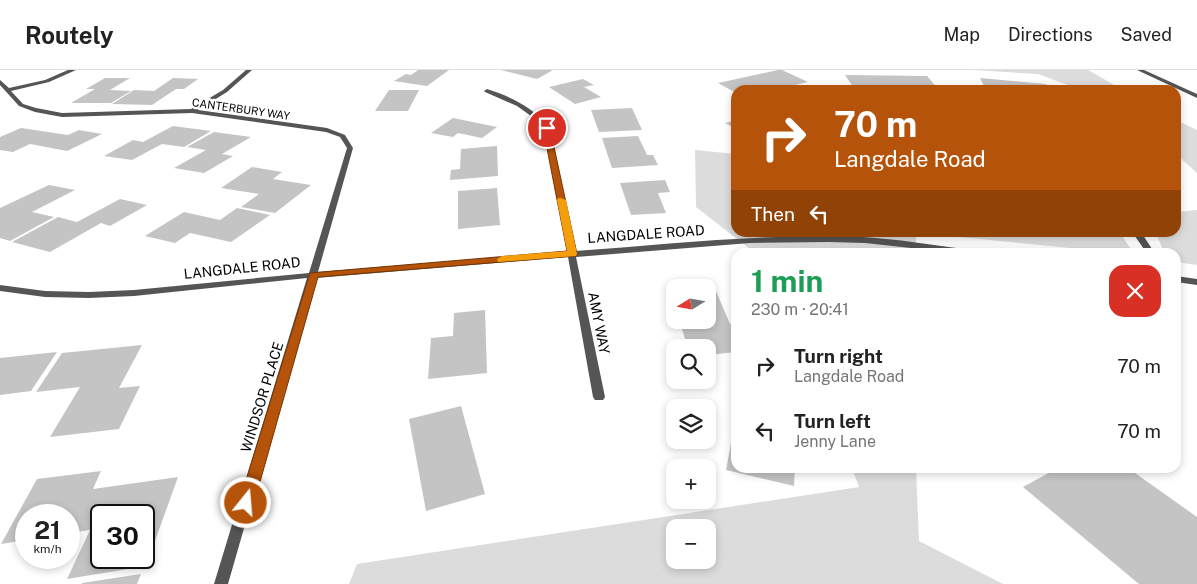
<!DOCTYPE html>
<meta charset="utf-8">
<style>
:root{--surface:#fff;--page:#f6f6f6;--text:#222;--muted:#767676;--line:#e0e0e0}
body{margin:0;font-family:"Public Sans",sans-serif;background:var(--page);color:var(--text);height:100vh;display:flex;flex-direction:column;font-size:19px;white-space:nowrap}
*{box-sizing:border-box;margin:0}
p{font-size:16px;color:var(--muted)}
.icon{flex:none;width:28px;height:28px;fill:none;stroke:currentColor;stroke-width:2;stroke-linecap:round;stroke-linejoin:round}
.map{position:relative;flex:1;overflow:hidden}
.side{position:absolute;left:731px;top:178px;width:450px;height:225px;display:flex;flex-direction:column;background:var(--surface);border-radius:15px;box-shadow:0 2px 8px #0003}
.side>*{flex:none}
.banner{position:absolute;left:731px;top:15px;width:450px;height:152px;border-radius:15px;box-shadow:0 2px 8px #0003;background:#b45309;color:#fff;overflow:hidden}
.needle{width:32px;rotate:259deg}
.buttons{position:absolute;left:666px;top:209px;display:grid;gap:10px}
.buttons a{display:grid;place-items:center;width:50px;height:50px;border-radius:10px;background:var(--surface);box-shadow:0 2px 8px #0003;font-size:25px}
.speed{position:absolute;left:15px;top:434px;display:flex;gap:10px;font-size:25px;font-weight:700;text-align:center}
.speed>*{display:grid;place-content:center;width:65px;height:65px;border-radius:50%;background:var(--surface);box-shadow:0 2px 8px #0003;line-height:1}
.speed small{font-size:12px;font-weight:400}
.speed .limit{border:2px solid #111;border-radius:8px;background:#fff;color:#111}
.pin{position:absolute;display:grid;place-items:center;width:42px;height:42px;color:#fff;margin:-21px;border:2px solid #fff;border-radius:50%;box-shadow:0 1px 5px #0007}
.me{position:absolute;width:55px;margin:-28px;rotate:17deg;stroke-linejoin:round;filter:drop-shadow(0 0 4px #0008)}
.turn{display:flex;align-items:center;gap:18px;height:105px;padding:0 20px;font-size:22px}
.turn .icon{width:65px;height:65px;stroke-width:2.5}
.turn b{display:block;font-size:35px;line-height:42px}
.then{display:flex;align-items:center;height:48px;padding:0 20px;background:#0003;gap:10px;font-size:19px}
.round{display:grid;place-items:center;flex:none;width:52px;height:52px;border-radius:15px;background:var(--page)}
.head{display:flex;align-items:center;justify-content:space-between;height:85px;padding:0 20px}
h1{font-size:30px;font-weight:700;line-height:38px;color:#1e9e55}
ul{padding:0;list-style:none}
li{display:flex;align-items:center;gap:15px;height:65px;padding:0 20px}
li div{flex:1}
li b{display:block;font-size:19px}
li em{font-style:normal}
header{display:flex;align-items:center;gap:30px;box-sizing:border-box;height:70px;padding:0 25px;background:var(--surface);border-bottom:1px solid var(--line)}
header strong{font-size:24px}
nav{display:flex;gap:28px;margin-inline-start:auto;font-size:18px}
.map>svg:first-child{display:block}
.green{fill:#dcdcdc;fill-rule:evenodd}
.building{fill:#c4c4c4;fill-rule:evenodd}
.lines{fill:none;stroke-linecap:round;stroke-linejoin:round}
.lane{fill:#555;fill-rule:evenodd}
.street{fill:#555;fill-rule:evenodd}
.route{fill:#b45309;stroke:#753606}
.slow{fill:#f59e0b}
.labels{text-anchor:middle;dominant-baseline:central;stroke-width:5;stroke-linejoin:round;paint-order:stroke}
.far-street-label{font-size:11px;fill:#000;stroke:#fff}
.street-label{font-size:14px;fill:#000;stroke:#fff}
</style>
<header>
<strong>Routely</strong>
<nav><a>Map</a><a>Directions</a><a>Saved</a></nav>
</header>
<div class="map">
<svg width="1197" height="514" viewBox="0 0 1197 514">
<rect width="100%" height="100%" fill="#fff"/>
<g class="green">
<polygon points="973,0 1088,0 1123,20 1081,20 1038,4"/>
<polygon points="1176,50 1197,60 1197,103 1176,84"/>
<polygon points="695,80 736,84 736,162 1120,163 1133,182 1112,182 917,163 914,182 754,182 696,137"/>
<polygon points="1197,140 1197,195 1176,192 1176,182 1164,182 1156,163 1176,162 1176,142"/>
<path d="M852,398H916L919,471L1003,514H349L357,494L859,417ZM675,458H708V490H675Z"/>
</g>
<g class="building">
<polygon points="418,0 449,0 427,16 394,11 406,4 411,5"/>
<polygon points="501,0 553,0 537,9"/>
<polygon points="778,0 782,0 808,12 773,20 736,20 736,23 718,13"/>
<polygon points="845,5 927,6 939,20 855,20"/>
<polygon points="105,8 130,8 110,20 131,21 111,33 71,33 95,19 86,19"/>
<polygon points="173,8 198,9 184,19 176,19 152,35 112,34 134,20 154,21"/>
<polygon points="980,8 1046,14 1051,20 986,20"/>
<polygon points="583,9 594,15 584,17 601,27 575,34 549,17"/>
<polygon points="389,20 419,20 408,41 375,41"/>
<polygon points="632,38 642,60 599,62 591,40"/>
<polygon points="453,48 497,57 482,68 458,63 453,67 431,63"/>
<polygon points="736,50 736,59 725,53"/>
<polygon points="173,56 211,61 184,77 162,74 132,90 104,86 133,70 143,72"/>
<polygon points="21,58 68,65 79,60 102,64 67,81 30,74 13,82 0,80 0,67"/>
<polygon points="214,62 251,67 222,84 233,86 204,103 174,98 206,80 187,77"/>
<polygon points="638,66 647,85 653,85 658,95 612,98 602,68"/>
<polygon points="497,76 498,106 450,110 451,100 460,99 461,79"/>
<polygon points="252,97 282,102 273,109 311,115 275,143 241,137 259,124 221,118"/>
<polygon points="665,110 670,122 658,123 666,143 631,145 620,113"/>
<polygon points="49,115 75,120 32,142 54,147 10,171 0,168 0,138"/>
<polygon points="497,118 500,155 458,159 458,121"/>
<polygon points="120,129 147,135 110,156 101,153 50,182 12,172 58,147 77,152"/>
<polygon points="237,138 270,145 231,172 190,163 175,173 145,166 184,142 220,150"/>
<polygon points="708,221 716,221 730,254 736,253 736,282 708,285 708,278 688,278 679,250 708,250"/>
<polygon points="485,240 487,303 428,309 431,268 453,266 454,243"/>
<polygon points="142,275 119,318 140,316 119,359 50,367 80,317 36,322 62,283"/>
<polygon points="57,282 31,321 0,325 0,288"/>
<polygon points="461,336 485,424 426,441 409,349"/>
<polygon points="735,352 736,398 795,398 794,416 726,400"/>
<polygon points="1058,398 1128,398 1197,447 1197,514 1139,514 1023,417"/>
<path d="M101,401L93,419L178,407L146,496L67,509L90,460L69,463V445H26V470L1,474L37,409ZM101,445H144V488H101Z"/>
<polygon points="141,504 137,514 82,514 82,513"/>
</g>
<g class="lines">
<polygon class="lane" points="1137,0 1144,0 1197,24 1197,28"/>
<g class="street">
<path d="M68,0H76L49,12L11,21L23,34L36,38L62,43L191,39L223,20L246,0H252L227,22L198,40L327,58L345,65L353,78L318,202L567,182L544,58L531,46L517,36L485,22L484,21L487,19C512,27 534,38 550,58L575,181C671,174 767,163 863,167C897,169 931,175 965,179L969,182H948L865,173L828,172L750,173L576,187L605,327L603,330H595L593,327L568,187L316,208L228,514H214L307,208L134,226L89,228L45,227L0,221V215L45,221L89,222L134,220L309,203L347,78L340,67L326,62L192,43L62,47L35,42L19,36L0,15V10L9,18L45,10Z"/>
<polygon points="1132,162 1141,162 1154,182 1146,182"/>
<polygon points="1176,206 1197,209 1197,215 1176,212"/>
</g>
</g>
<polygon class="route" points="547,55 550,58 577,184 576,186 318,207 254,433 251,437 246,439 241,437 239,433 310,203 567,181 543,58"/>
<polygon class="slow" points="558,128 561,128 566,130 577,184 576,186 498,192 497,189 502,186 567,181 557,130"/>
<g class="labels">
<g class="far-street-label">
<text transform="translate(241 39) rotate(8)">CANTERBURY WAY</text>
</g>
<g class="street-label">
<text transform="translate(646 164) rotate(-4)">LANGDALE ROAD</text>
<text transform="translate(242 198) rotate(-6)">LANGDALE ROAD</text>
<text transform="translate(599 253) rotate(79)">AMY WAY</text>
<text transform="translate(262 327) rotate(-73)">WINDSOR PLACE</text>
</g>
</g>
</svg>
<div class="buttons">
<a><svg class="needle" viewBox="-14 -14 28 28"><path d="M0-13l5 13h-10z" fill="#e53935"/><path d="M0 13l5-13h-10z" fill="#767676"/></svg></a>
<a><svg class="icon" aria-label="search" viewBox="0 0 24 24"><circle cx="10" cy="10" r="6"/><path d="M15 15l6 6"/></svg></a>
<a><svg class="icon" aria-label="layers" viewBox="0 0 24 24"><path d="M12 4l9 5-9 5-9-5zM3 14l9 5 9-5"/></svg></a>
<a>+</a>
<a>−</a>
</div>
<div class="speed"><div>21<small>km/h</small></div><div class="limit">30</div></div>
<div class="pin" style="left:547px;top:58px;background:#d93025"><svg class="icon" aria-label="arrive" viewBox="0 0 24 24"><path d="M6 21V4h12l-3 4 3 4H6"/></svg></div>
<svg class="me" style="left:246px;top:433px" viewBox="-20 -20 40 40"><circle r="17" fill="#b45309" stroke="#fff" stroke-width="3"/><path d="M0-11L8 9 0 5-8 9z" fill="#fff"/></svg>
<div class="banner">
<div class="turn"><svg class="icon" aria-label="right" viewBox="0 0 24 24"><path d="M7 20v-9h11M14 6l5 5-5 5"/></svg><div><b>70 m</b>Langdale Road</div></div>
<div class="then">Then<svg class="icon" aria-label="left" viewBox="0 0 24 24"><path d="M17 20v-9H6M10 6l-5 5 5 5"/></svg></div>
</div>
<section class="side">
<div class="head"><div><h1>1 min</h1><p>230 m · 20:41</p></div><a class="round" style="background:#d93025;color:#fff"><svg class="icon" aria-label="close" viewBox="0 0 24 24"><path d="M6 6l12 12M18 6L6 18"/></svg></a></div>
<ul>
<li><svg class="icon" aria-label="right" viewBox="0 0 24 24"><path d="M7 20v-9h11M14 6l5 5-5 5"/></svg><div><b>Turn right</b><p>Langdale Road</p></div><em>70 m</em></li>
<li><svg class="icon" aria-label="left" viewBox="0 0 24 24"><path d="M17 20v-9H6M10 6l-5 5 5 5"/></svg><div><b>Turn left</b><p>Jenny Lane</p></div><em>70 m</em></li>
</ul>
</section>
</div>
